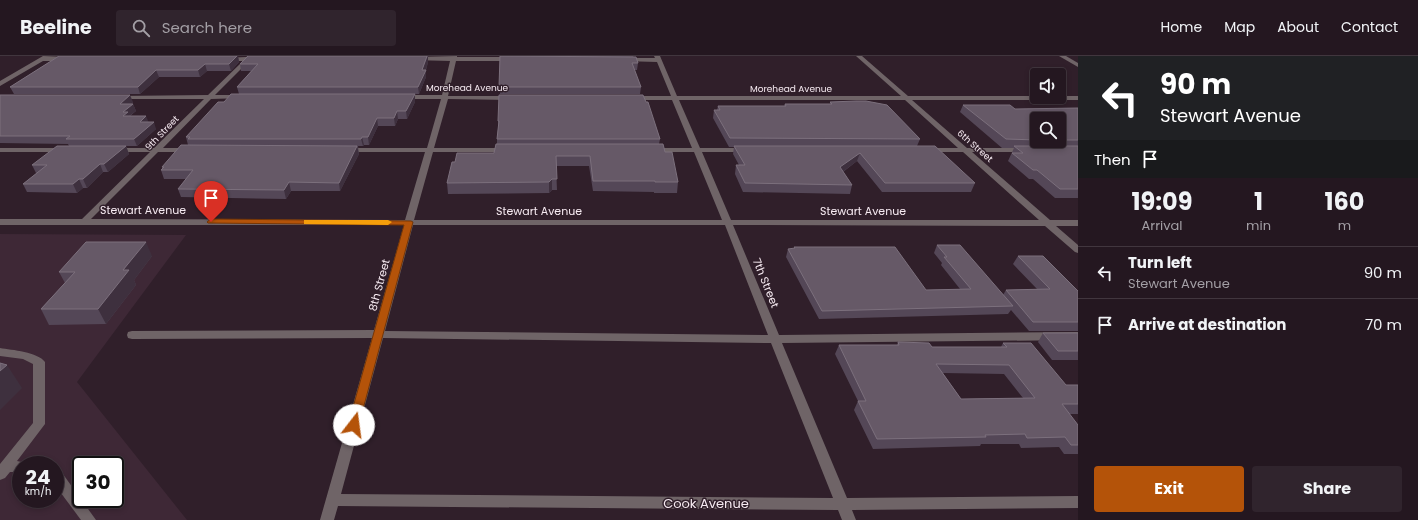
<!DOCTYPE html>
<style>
:root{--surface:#241720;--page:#30242d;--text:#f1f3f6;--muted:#a39fa5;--line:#41363e;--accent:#b45309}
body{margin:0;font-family:Poppins,sans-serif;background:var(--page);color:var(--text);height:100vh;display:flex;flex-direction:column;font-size:15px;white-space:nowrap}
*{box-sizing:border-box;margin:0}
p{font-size:13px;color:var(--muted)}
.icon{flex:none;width:22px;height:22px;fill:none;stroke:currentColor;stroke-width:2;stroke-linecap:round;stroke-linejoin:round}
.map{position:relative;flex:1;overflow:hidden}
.sheet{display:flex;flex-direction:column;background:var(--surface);width:340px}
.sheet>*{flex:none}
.top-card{background:#202124;color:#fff;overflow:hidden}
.fabs{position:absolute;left:1030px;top:12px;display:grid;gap:8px}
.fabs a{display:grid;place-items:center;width:36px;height:36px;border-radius:4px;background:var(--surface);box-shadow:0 2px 6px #0003,0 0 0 1px var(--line);font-size:20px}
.speed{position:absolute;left:12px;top:400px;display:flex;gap:8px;font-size:20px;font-weight:700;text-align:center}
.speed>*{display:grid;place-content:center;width:52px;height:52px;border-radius:50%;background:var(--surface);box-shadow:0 2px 6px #0003,0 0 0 1px var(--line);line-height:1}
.speed small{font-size:10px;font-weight:400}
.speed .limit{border:2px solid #111;border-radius:6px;background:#fff;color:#111}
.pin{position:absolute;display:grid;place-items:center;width:34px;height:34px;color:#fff;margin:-41px -17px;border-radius:50% 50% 50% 0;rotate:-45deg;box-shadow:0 0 4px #0007}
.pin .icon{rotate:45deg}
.me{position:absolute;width:44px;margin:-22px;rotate:15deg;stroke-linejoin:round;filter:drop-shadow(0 0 3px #0008)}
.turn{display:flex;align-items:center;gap:14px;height:84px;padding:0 16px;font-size:18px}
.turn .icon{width:52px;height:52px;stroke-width:2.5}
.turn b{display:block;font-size:28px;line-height:34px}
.then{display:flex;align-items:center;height:38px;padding:0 16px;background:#0003;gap:8px;font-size:15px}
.eta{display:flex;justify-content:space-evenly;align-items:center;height:68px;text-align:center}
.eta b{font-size:24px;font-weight:700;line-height:28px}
.primary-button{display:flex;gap:8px;margin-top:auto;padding:8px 16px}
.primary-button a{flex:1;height:46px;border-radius:4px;background:var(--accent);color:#fff;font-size:16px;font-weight:700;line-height:46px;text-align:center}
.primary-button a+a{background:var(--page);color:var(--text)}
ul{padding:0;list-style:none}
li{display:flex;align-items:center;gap:12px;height:52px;padding:0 16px;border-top:1px solid var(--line)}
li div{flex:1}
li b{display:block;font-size:15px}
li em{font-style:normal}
header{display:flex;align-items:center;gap:24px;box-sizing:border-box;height:56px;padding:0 20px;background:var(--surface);border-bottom:1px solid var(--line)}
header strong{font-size:19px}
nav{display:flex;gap:22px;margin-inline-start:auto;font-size:14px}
.search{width:280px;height:36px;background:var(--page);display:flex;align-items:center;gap:10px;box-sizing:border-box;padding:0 14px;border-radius:4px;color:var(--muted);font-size:15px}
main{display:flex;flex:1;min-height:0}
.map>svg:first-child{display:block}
.built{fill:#3e2836;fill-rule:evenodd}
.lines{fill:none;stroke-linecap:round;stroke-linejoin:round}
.minor{fill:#6f6467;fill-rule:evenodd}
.wall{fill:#544757;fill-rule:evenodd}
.shaded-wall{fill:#3e303e}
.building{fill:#665967;stroke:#7c707d;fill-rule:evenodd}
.route{fill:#b45309;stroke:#753606}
.slow{fill:#f59e0b}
.labels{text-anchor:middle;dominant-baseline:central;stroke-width:3;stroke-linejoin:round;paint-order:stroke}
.far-street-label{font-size:9px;fill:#f6eaf1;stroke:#301f2a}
.street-label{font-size:11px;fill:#f6eaf1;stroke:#301f2a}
.near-street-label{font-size:13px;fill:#f6eaf1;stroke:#301f2a}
</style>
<header>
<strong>Beeline</strong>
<div class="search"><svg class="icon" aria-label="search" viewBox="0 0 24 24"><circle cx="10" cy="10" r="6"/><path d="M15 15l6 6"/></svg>Search here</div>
<nav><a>Home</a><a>Map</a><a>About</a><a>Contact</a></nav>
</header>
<main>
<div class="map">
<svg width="1078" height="464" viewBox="0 0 1078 464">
<rect width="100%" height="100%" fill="#301f2a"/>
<path class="built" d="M0,178L186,179L77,326L187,464H0ZM21,409H55V443H21ZM81,409H115V443H81Z"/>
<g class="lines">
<g class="minor">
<polygon points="43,0 68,1 71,3 68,5 43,5 0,30 0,25"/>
<path d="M248,0L261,3L258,5H249L215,39H242L245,41L244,42L211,43L163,92H193V96H158L91,163L405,164L425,96H346L342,94L346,92H427L441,43H402L399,41L402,39H442L450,5L412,4V2L414,1L457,0V1H514L517,3L514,5H456L448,40H512L515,42L512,44L448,43L434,92H508L512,94L508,96H433L414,164H722L694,96H652L648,94L652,92H692L672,44H632L629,42L632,40H671L657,6L622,5V3L624,2H655L654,0H660L677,40H901L856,0H862L908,40H1078V44H912L967,92H1029L1030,94L1026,96H972L1050,164H1078V170H1056L1078,189V197L1075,196L1045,170L733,169L779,279L1078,276V284L782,287L847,442L1078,440V452L852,454L856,464H842L838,454L338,450L334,464H320L372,282L132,283L128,282L127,279L128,276L132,275L374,274L404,169H0V163H82L150,96H111V92H154L204,43H118L116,42V40L208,39L243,5H226L224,4V2L246,1ZM679,44H905L958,92H926L922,94L923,96H963L1039,164H731L702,96H746L750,94L746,92H700ZM413,169H725L768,279L385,275ZM383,282L771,287L833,442L341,438Z"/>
<polygon points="1059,0 1066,0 1078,7 1078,11"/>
<polygon points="0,92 64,92 68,94 64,96 0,96"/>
<path d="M0,292C12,294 38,296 45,306V368L17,405L26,407L27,409H21V416H10L5,422L0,424V408L33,367V308L23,303L0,300Z"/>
<polygon points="55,412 60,414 96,464 81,464 55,429"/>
</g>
</g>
<g class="wall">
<polygon points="59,0 247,0 238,0 239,6 231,15 207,15 200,21 159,21 140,38 14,38 10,31"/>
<polygon points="248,0 430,0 428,0 428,6 426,14 426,21 419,38 415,38 415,46 407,63 398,63 395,70 378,70 369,89 364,89 363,90 358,90 359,98 340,135 291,135 286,143 181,141 178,133 186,123 164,123 161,114 162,113 162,111 190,90 190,89 188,89 186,81 224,46 239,38 237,31 251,15 241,15 240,8"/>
<polygon points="500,0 633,0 638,7 637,14 634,14 641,31 640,38 500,38"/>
<polygon points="0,39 133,46 131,48 133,48 136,55 130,60 148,66 156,73 137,90 126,90 129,98 108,116 103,116 87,132 83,132 77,137 27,136 23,128 37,117 36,117 32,109 69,90 68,88 0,87"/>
<polygon points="646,46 660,83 659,88 665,96 678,126 677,137 654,137 654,136 593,135 589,110 556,110 557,134 552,134 549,137 448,138 447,127 455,106 494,97 497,88 497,83 498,72 498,65"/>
<polygon points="830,46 920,83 917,90 975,127 971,136 882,136 857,105 843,116 852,129 850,138 743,136 735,118 736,109 739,109 733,98 734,91 729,91 713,62 714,54 717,54 718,50 784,50 785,48 830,48"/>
<path d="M963,49L1015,53L1078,52V142H1055L1033,123H1029L1008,105L1014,92H1002L960,56ZM1037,63H1059V85H1037Z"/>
<polygon points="937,189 1003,239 1006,234 1037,233 1013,208 1018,200 1078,235 1078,275 1029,275 1011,254 1008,258 819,263 786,201 788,193 794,193 794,191 926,234 960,233 941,209 942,207 934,197"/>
<polygon points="152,200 134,224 136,229 106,268 49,269 41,253 65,227 59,216"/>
<polygon points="1043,277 1078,277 1078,304 1052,304 1038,286"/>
<path d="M898,286L932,291H1001L1003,287L1066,329H1078V358H1069L1078,369V398H1064L1059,391L1021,392L1019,388H981L980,390L873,393L854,354L858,345L835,298L839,289H897ZM943,317L1004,318L1023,342L961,343Z"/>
</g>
<g class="shaded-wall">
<polygon points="237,0 238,0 239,6 231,15 229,8"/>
<polygon points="428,0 428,6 426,14 426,21 419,38 418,31 422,14"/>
<polygon points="205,8 207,15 200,21 198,14"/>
<polygon points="156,14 159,21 140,38 138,31"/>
<polygon points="415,38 415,46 407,63 406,55"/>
<polygon points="130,39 133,46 123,55 120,48"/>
<polygon points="133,48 136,55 129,60 123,60 123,56"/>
<polygon points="397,55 398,63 395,70 394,62"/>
<polygon points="146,60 149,67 140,66"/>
<polygon points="377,62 378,70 369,89 368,81"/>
<polygon points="154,66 156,73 137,90 134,83"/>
<polygon points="362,81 364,89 363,90 361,83"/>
<polygon points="126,90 129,98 108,116 104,108"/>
<polygon points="357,90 359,98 340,135 339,127"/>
<polygon points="860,97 857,105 837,120 840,111"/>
<polygon points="100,108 103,116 87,132 83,123"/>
<polygon points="79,123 83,132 77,137 73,128"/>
<polygon points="552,123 552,134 549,137 549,126"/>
<polygon points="289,126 291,135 286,143 284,134"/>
<polygon points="146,186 152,200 134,224 136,229 106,268 98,253 123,214"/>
<polygon points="7,309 22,332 0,354 0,315"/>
</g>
<g class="building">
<polygon points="59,0 237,0 229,8 205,8 198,14 156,14 138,31 10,31"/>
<polygon points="248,0 427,0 422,14 426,14 418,31 237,31 258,8 240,8"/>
<polygon points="500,0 636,1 638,7 632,7 641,31 499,31"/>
<polygon points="231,38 415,38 406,55 397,55 394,62 377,62 368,81 362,81 361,83 188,83 190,81 186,81 218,46 224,46"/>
<polygon points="0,39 130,39 120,48 133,48 123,56 128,56 123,60 146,60 140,66 154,66 134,83 66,83 70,80 0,80"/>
<polygon points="499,39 643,39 646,46 648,46 660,83 497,83 499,65 498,65"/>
<polygon points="856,45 866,45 887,49 920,83 730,82 714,54 720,54 718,50 786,50 785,48 832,48 830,46"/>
<polygon points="963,49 1010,49 1015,53 1078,52 1078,84 1059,84 1059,63 1037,63 1037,84 1006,83"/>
<polygon points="496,88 663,88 665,96 672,96 678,126 655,126 655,125 593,125 590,100 556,100 557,123 552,123 549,126 447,127 452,106 455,106 457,97 494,97"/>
<polygon points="181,89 357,90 339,127 289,126 284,134 178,133 193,114 161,114 164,111 162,111"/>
<polygon points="57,90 126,90 104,108 100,108 83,123 79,123 73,128 23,128 47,109 32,109"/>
<polygon points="734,90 935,90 975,127 885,127 860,97 840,111 852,129 745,127 736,109 745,109"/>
<polygon points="1014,90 1078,90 1078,133 1060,133 1037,114 1033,114 1012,97 1023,97"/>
<polygon points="86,186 146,186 123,214 129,214 98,253 41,253 75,216 59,216"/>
<polygon points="937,189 960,189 1013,250 822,255 788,193 795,192 794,191 895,191 926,234 971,233 944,201 947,201"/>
<polygon points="1018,200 1043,200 1078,235 1078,266 1033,266 1006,234 1050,233"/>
<polygon points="1043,277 1078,277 1078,295 1058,295"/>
<path d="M898,286L929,287L932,291H1007L1003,287H1031L1066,329H1078V348H1062L1078,369V389H1071L1065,381L1027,382L1025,378L985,379L986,381L877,383L858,345H866L839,289H899ZM936,308L1009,309L1035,342L961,343Z"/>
<polygon points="0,307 7,309 0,315"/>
</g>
<polygon class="route" points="211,163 411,165 413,166 358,372 354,373 350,372 348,369 404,169 208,167 207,166"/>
<polygon class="slow" points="304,164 388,164 392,166 388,169 306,168 304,168"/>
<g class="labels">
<g class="far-street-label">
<text x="467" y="32">Morehead Avenue</text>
<text x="791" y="33">Morehead Avenue</text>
<text transform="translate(162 77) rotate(-46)">9th Street</text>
<text transform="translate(975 90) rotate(41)">6th Street</text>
</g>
<g class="street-label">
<text x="143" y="154">Stewart Avenue</text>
<text x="539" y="155">Stewart Avenue</text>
<text x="863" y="155">Stewart Avenue</text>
<text transform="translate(766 227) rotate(68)">7th Street</text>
<text transform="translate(379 229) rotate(-75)">8th Street</text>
</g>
<g class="near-street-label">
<text x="706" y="447">Cook Avenue</text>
</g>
</g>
</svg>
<div class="fabs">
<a><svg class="icon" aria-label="sound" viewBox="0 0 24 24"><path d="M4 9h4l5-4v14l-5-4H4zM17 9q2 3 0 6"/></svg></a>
<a><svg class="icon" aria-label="search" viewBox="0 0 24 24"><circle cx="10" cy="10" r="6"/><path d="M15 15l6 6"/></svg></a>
</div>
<div class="speed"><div>24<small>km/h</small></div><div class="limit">30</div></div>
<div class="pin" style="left:211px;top:166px;background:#d93025"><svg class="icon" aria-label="arrive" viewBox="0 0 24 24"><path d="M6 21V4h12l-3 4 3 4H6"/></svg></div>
<svg class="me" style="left:354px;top:369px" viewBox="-20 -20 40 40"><circle r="19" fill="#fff"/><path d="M0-13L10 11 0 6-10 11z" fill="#b45309"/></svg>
</div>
<section class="sheet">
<div class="top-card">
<div class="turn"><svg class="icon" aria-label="left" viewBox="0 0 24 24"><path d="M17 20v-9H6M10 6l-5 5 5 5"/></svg><div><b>90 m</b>Stewart Avenue</div></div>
<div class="then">Then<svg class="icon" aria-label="arrive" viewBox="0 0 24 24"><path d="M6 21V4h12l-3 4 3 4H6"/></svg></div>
</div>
<div class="eta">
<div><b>19:09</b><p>Arrival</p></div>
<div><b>1</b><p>min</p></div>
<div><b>160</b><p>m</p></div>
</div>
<ul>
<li><svg class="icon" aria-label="left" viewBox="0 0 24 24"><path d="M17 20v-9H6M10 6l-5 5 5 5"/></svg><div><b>Turn left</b><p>Stewart Avenue</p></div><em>90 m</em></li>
<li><svg class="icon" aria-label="arrive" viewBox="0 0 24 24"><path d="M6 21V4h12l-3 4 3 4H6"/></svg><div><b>Arrive at destination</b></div><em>70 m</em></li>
</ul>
<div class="primary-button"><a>Exit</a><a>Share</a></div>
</section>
</main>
